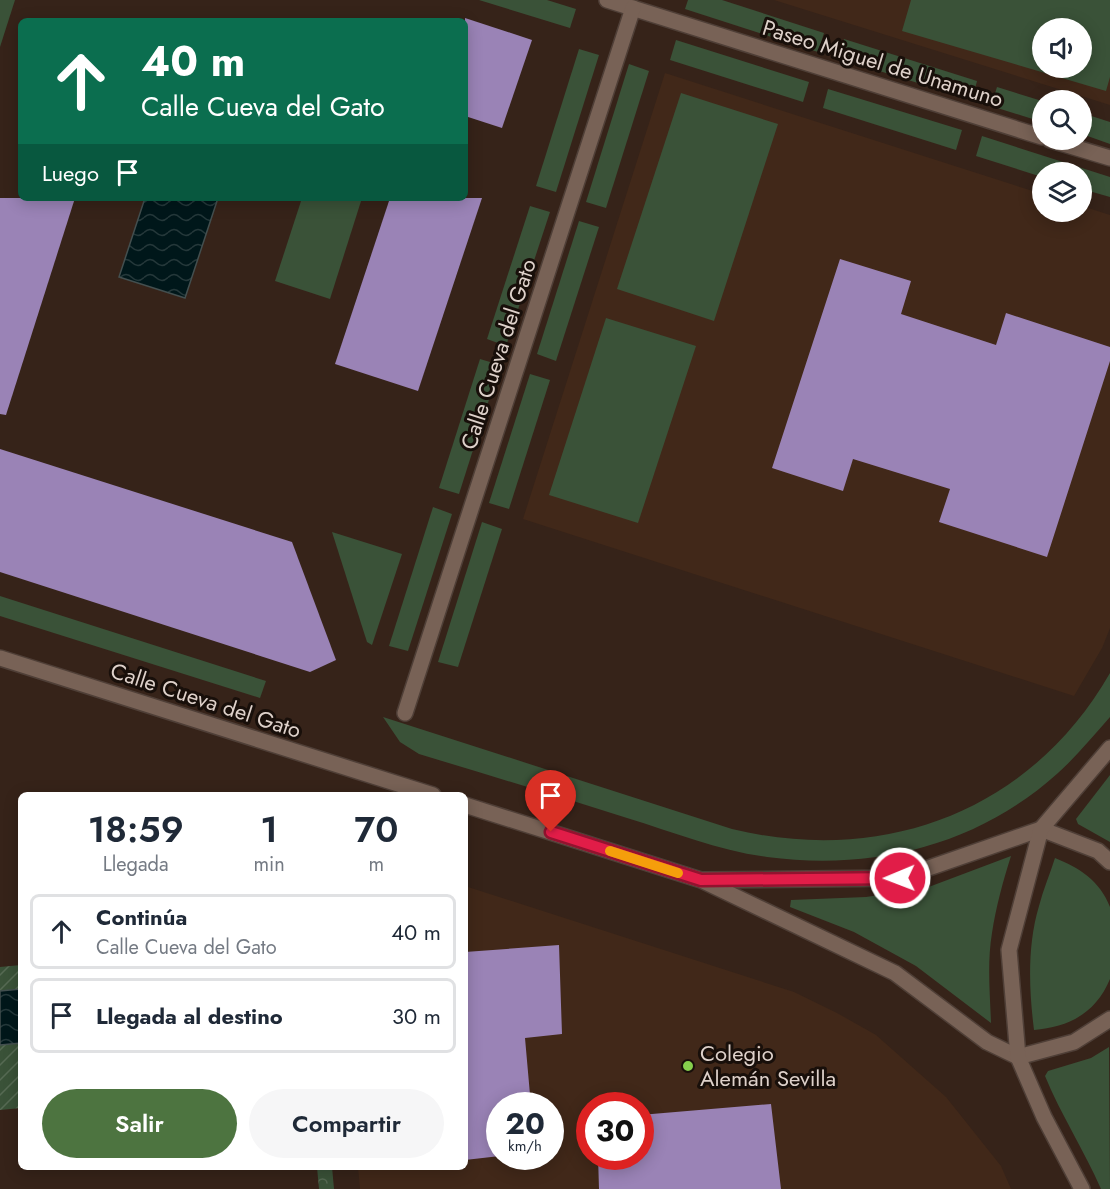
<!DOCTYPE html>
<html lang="es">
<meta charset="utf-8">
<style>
:root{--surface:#fff;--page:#f6f6f7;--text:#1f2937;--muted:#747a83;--line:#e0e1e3;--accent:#4d7440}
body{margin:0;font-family:Jost,sans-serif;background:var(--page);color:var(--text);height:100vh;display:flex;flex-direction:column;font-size:22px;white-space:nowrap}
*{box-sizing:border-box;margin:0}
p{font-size:20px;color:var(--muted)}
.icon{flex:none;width:33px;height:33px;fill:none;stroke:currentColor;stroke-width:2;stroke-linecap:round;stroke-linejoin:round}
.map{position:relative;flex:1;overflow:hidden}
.panel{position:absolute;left:18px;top:792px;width:450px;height:378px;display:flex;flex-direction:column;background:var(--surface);border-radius:9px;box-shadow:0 3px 15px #0003}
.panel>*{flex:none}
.guide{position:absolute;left:18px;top:18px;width:450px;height:183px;border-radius:9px;box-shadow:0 3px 15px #0003;background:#0b6e4f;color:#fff;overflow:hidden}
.fabs{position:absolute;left:1032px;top:18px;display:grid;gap:12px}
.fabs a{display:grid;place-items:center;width:60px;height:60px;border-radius:50%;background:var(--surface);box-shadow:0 3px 15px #0003;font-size:30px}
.speed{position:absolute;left:486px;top:1092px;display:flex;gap:12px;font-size:30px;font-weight:700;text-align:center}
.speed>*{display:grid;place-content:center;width:78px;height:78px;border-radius:50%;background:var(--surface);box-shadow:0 3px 15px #0003;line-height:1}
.speed small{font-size:15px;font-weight:400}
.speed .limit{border:9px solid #d22;background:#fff;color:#111}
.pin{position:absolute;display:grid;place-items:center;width:51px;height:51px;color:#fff;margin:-62px -26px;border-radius:50% 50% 50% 0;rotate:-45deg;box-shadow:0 0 6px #0007}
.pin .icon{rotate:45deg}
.me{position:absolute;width:66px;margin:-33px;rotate:269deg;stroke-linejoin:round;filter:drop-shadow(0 0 4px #0008)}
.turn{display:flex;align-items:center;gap:21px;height:126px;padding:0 24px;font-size:27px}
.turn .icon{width:78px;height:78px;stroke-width:2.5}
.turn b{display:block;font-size:42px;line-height:51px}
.then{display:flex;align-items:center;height:57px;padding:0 24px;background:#0003;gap:12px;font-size:22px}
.eta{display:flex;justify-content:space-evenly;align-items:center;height:102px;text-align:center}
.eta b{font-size:36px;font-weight:600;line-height:42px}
.action{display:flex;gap:12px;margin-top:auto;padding:12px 24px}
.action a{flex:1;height:69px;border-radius:36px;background:var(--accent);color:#fff;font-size:24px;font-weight:600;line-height:69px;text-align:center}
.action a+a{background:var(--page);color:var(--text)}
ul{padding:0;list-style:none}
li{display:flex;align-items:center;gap:18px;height:75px;margin:0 12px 9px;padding:0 12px;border:3px solid var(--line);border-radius:9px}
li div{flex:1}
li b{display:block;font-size:22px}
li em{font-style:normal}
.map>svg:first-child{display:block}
.built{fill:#412819;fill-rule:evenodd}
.grass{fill:#3a5238;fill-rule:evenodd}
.park{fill:url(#park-crowns)}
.garden{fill:url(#garden-furrows)}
.water{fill:url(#water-waves);stroke:#434f4f;stroke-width:1.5}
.building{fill:#9a83b6}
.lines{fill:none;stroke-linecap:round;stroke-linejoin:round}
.street-casing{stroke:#4f3f37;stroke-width:18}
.street{stroke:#786256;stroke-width:15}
.route-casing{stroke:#92132f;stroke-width:15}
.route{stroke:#e11d48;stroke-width:10}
.slow{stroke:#f59e0b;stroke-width:10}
.poi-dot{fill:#86cf4c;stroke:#180f0a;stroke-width:2}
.labels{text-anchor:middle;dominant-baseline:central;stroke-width:6;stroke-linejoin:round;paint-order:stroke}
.street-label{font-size:22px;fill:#ded1ca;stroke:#180f0a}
.poi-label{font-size:22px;fill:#ded1ca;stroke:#180f0a;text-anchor:start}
</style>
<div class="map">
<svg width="1110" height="1189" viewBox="0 0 1110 1189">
<defs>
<pattern id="park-crowns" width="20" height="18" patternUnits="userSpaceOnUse" patternTransform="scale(1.5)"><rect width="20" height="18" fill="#3a5238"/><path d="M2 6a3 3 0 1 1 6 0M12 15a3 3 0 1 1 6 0" fill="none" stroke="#566a53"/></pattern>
<pattern id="garden-furrows" width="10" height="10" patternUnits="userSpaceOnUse" patternTransform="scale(1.5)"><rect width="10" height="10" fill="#3a5238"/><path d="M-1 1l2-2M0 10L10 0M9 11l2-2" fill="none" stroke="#566a53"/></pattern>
<pattern id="water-waves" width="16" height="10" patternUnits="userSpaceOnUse" patternTransform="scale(1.5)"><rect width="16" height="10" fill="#00171a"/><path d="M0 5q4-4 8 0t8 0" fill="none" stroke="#25383a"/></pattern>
</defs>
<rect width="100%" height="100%" fill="#362319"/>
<g class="built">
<path d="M774,0H1110V105ZM1042,28H1082V68H1042Z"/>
<polygon points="665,73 1042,194 1042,212 1082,212 1082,206 1110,215 1110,628 1102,648 1074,696 523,519"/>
<path d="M465,886L794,992L837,1013L876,1035L946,1097L1001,1166L1011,1189H360L358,1167H465ZM500,1106H550V1156H500ZM590,1106H640V1156H590Z"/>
</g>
<g class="grass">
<polygon points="0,0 15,0 0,47"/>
<polygon points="479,0 547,0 576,9 570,28"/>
<polygon points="688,0 722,0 824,33 818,52 685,9"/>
<path d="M911,0H1110V77L1106,91L902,31ZM1042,28H1082V68H1042Z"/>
<polygon points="844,39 977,81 972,100 838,58"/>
<polygon points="676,40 809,82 803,102 670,60"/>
<polygon points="579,49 599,55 556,192 536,186"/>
<polygon points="629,64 649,71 606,208 586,202"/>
<polygon points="997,87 1042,101 1042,122 991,106"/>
<polygon points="828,89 962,130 956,150 823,108"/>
<polygon points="681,93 778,124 714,321 617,289"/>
<polygon points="1082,113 1110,122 1110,144 1082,134"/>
<polygon points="982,136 1110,177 1110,197 1082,189 1082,172 1042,172 1042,177 976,156"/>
<polygon points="302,198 362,198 330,299 275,281"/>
<polygon points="530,206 550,212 506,346 487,339"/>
<polygon points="579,221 599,227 556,361 537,354"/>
<polygon points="606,318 696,346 638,523 549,495"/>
<polygon points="480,359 500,365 459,494 439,488"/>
<polygon points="530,374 550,380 509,509 489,503"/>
<polygon points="433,507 452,514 408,651 389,646"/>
<polygon points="482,522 502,529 458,667 438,662"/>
<polygon points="332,532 402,554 372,645 367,642"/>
<polygon points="0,596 266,681 260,698 0,616"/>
<path d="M1110,673V717C1093,736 1077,756 1058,773C977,846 873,871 767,857C720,851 673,832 627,818C558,796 488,775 419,754L400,742L383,717L732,829C884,866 1031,811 1110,673Z"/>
<polygon points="1110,775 1110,842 1078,824 1076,819"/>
<path d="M1011,856C1003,881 996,907 992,933C987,963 990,993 991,1023L916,966L854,932L790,907L791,900L866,897L926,888Z"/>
<path d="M1055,858C1080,868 1100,881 1110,907V979C1096,1013 1069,1027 1034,1030C1029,990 1027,946 1039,906C1043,890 1050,874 1055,858Z"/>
<path d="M1109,1047L1110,1189H1101C1084,1150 1061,1115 1045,1076L1048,1071L1091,1058Z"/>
</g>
<polygon class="park" points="317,1167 332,1167 334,1189 319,1189"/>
<polygon class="garden" points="21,965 21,1108 0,1110 0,967"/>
<g class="water">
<polygon points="145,198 218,198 185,298 119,277"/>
<polygon points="21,989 21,1043 0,1045 0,991"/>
</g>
<g class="building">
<polygon points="465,18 532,40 502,128 465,116"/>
<polygon points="0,198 75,198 6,415 0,414"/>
<polygon points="390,198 482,198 418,391 335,364"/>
<polygon points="840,259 911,281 901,314 996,345 1006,313 1110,347 1110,361 1047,557 939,522 950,489 853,459 843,491 772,468"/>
<polygon points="0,449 292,542 336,660 310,672 0,572"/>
<polygon points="559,945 562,1034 525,1038 531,1106 500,1106 500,1156 465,1160 465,952"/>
<polygon points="771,1104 781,1189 599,1189 598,1156 640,1156 640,1115"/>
</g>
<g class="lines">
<g class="street-casing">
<g id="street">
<polyline points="607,0 1042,137"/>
<polyline points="1050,140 1110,158"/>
<polyline points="0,658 433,795"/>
<polyline points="405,713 633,8"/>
<polyline points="465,805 701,880 895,973 987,1042 1018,1057 1074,1042 1110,1019"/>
<polyline points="704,880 900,878 1041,829 1098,851 1110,862"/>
<polyline points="1082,1189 1044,1117 1018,1057 1009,950 1041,829 1110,748"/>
</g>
</g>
<use href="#street" class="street"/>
</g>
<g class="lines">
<g class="route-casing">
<polyline id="route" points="551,832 701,880 900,878"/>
</g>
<use href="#route" class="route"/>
<polyline class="slow" points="610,851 678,873"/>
</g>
<circle class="poi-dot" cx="688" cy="1066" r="6"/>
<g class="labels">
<g class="street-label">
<text transform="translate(883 63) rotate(17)">Paseo Miguel de Unamuno</text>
<text transform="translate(498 354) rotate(-72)">Calle Cueva del Gato</text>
<text transform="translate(206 700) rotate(18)">Calle Cueva del Gato</text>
</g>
<g class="poi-label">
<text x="700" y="1053">Colegio<tspan x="700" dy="25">Alemán Sevilla</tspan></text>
</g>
</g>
</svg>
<div class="fabs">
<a><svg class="icon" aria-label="sound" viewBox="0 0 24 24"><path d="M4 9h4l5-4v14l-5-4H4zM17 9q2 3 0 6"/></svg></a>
<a><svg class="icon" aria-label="search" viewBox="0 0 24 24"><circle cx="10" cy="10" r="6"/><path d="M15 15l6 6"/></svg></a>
<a><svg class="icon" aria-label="layers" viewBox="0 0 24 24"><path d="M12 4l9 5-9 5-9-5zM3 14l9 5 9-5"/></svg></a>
</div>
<div class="speed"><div>20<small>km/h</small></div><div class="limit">30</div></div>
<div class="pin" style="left:551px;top:832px;background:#d93025"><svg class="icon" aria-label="arrive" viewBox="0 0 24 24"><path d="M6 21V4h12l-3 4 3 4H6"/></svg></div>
<svg class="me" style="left:900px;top:878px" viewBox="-20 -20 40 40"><circle r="17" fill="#e11d48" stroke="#fff" stroke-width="3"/><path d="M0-11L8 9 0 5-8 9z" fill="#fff"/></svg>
<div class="guide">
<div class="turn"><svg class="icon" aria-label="ahead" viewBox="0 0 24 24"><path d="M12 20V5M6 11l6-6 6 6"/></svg><div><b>40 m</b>Calle Cueva del Gato</div></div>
<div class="then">Luego<svg class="icon" aria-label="arrive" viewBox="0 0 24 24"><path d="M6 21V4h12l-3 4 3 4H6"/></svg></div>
</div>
<section class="panel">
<div class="eta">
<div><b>18:59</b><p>Llegada</p></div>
<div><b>1</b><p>min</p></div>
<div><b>70</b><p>m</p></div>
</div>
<ul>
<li><svg class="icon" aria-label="ahead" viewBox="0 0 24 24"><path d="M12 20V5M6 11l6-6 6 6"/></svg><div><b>Continúa</b><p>Calle Cueva del Gato</p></div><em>40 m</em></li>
<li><svg class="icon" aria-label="arrive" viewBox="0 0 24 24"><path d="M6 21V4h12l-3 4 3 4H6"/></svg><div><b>Llegada al destino</b></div><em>30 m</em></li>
</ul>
<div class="action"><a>Salir</a><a>Compartir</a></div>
</section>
</div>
